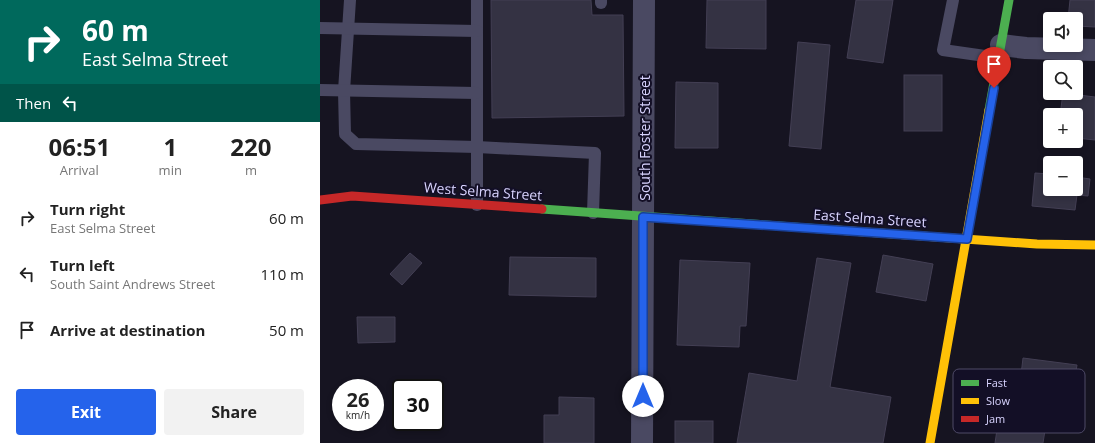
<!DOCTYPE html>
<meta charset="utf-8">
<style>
:root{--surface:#fff;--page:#f2f2f2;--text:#222;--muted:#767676;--accent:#2563eb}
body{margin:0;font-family:"Open Sans",sans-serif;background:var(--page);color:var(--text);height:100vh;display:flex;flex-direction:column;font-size:15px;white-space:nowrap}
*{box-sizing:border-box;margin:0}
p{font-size:13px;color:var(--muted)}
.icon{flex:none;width:22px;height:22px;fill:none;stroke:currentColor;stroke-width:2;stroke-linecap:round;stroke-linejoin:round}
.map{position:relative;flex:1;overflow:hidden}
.details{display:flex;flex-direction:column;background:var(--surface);width:320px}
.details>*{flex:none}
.hud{background:#00695c;color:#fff;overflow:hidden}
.buttons{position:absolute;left:723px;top:12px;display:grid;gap:8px}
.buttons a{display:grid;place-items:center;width:40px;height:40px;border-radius:4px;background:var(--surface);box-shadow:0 2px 6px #0003;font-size:20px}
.speed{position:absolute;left:12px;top:379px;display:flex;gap:8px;font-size:20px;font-weight:700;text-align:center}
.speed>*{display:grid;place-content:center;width:52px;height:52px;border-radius:50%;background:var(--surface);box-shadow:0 2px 6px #0003;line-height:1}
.speed small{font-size:10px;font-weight:400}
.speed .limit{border:2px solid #111;border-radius:6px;background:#fff;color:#111}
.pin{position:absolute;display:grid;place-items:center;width:34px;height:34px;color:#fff;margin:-41px -17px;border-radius:50% 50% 50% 0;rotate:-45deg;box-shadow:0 0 4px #0007}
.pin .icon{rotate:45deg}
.me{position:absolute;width:44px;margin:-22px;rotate:0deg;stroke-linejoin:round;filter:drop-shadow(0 0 3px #0008)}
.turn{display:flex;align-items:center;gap:14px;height:84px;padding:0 16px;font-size:18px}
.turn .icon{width:52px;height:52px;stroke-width:2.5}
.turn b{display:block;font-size:28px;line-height:34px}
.then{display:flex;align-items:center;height:38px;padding:0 16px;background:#0003;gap:8px;font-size:15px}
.eta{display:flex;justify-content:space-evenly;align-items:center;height:68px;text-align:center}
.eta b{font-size:24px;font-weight:700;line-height:28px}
.cta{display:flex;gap:8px;margin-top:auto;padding:8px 16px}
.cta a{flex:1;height:46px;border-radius:4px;background:var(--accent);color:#fff;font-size:16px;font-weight:700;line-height:46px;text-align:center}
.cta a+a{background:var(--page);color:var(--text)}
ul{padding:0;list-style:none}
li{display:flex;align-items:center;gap:12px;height:56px;padding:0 16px}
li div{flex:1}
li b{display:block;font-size:15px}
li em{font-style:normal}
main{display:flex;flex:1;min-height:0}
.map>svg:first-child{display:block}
.building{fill:#343243;stroke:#433f54}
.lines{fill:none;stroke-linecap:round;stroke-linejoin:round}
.lane{stroke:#4a4962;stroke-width:12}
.street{stroke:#4a4962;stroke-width:22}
.fast{stroke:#4caf50;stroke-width:9}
.slow{stroke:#ffc107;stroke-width:9}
.jam{stroke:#c62828;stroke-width:9}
.route-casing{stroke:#184099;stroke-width:10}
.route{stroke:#2563eb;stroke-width:7}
.labels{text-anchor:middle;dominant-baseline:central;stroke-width:4;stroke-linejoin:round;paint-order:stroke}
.street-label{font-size:14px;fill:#d9d4ff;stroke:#130f26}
.key{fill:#130f26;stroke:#4e4a67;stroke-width:1}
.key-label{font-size:11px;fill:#d9d4ff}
</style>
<main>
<section class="details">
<div class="hud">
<div class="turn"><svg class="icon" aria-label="right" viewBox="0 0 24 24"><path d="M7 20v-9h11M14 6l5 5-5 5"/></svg><div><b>60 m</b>East Selma Street</div></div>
<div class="then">Then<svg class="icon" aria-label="left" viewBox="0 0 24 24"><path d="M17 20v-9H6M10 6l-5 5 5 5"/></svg></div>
</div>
<div class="eta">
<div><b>06:51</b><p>Arrival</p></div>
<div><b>1</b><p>min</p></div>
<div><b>220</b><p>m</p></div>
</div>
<ul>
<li><svg class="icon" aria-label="right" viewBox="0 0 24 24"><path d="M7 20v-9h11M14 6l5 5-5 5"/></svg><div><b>Turn right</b><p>East Selma Street</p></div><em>60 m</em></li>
<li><svg class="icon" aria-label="left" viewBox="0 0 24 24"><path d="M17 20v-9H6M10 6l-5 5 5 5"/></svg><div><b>Turn left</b><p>South Saint Andrews Street</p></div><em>110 m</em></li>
<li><svg class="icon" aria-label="arrive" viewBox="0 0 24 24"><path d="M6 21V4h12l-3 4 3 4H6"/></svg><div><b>Arrive at destination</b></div><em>50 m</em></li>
</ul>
<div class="cta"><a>Exit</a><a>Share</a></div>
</section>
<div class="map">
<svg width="775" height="443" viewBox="0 0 775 443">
<rect width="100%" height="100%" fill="#161421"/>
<g class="building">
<polygon points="171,0 271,0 272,15 303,15 304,116 172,118"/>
<polygon points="387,0 446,0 446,49 386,48"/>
<polygon points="536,0 573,0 563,63 527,58"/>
<polygon points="750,0 775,0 775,27 756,26 756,19 748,19"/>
<polygon points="478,42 510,45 501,149 469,146"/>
<rect x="584" y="75" width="38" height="56"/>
<polygon points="356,82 398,83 398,148 355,148"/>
<polygon points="743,93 775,97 775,140 756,138 756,115 740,115"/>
<polygon points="715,173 730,174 730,189 756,189 756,177 770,179 768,196 757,195 755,210 712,206"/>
<polygon points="90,253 102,263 82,285 70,274"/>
<polygon points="563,255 613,264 606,301 556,292"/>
<polygon points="190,257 276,258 276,297 189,295"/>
<polygon points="497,258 531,263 510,387 571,397 563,443 417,443 429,373 477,381"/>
<polygon points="360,260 430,263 426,326 420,326 419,347 357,345"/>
<polygon points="37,317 75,317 75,342 38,343"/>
<polygon points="703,358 757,365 751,402 730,399 723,443 675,443 683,390 699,392"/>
<polygon points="239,397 274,398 274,443 224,443 224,415 239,415"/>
<rect x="355" y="421" width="38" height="22"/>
</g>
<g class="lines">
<g class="lane">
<polyline points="30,0 24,91 25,134 36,144 157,147 275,153 273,213"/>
<polyline points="157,0 157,205"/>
<polyline points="281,0 281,3"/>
<polyline points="633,0 623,50 679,58"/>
<polyline points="0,28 157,31"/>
<polyline points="0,90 156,93"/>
</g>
<g class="street">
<polyline points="681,45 706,48 775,50"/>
<polyline points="322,443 324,0"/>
</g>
<g class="fast">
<polyline points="669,110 689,0"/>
<polyline points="222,209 516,230"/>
</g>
<g class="slow">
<polyline points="516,230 717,244 775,245"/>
<polyline points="610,443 669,110"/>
</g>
<polyline class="jam" points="0,200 32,196 222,209"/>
</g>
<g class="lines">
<g class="route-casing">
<polyline id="route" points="323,396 323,217 647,239 674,88"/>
</g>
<use href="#route" class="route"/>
</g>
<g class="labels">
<g class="street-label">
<text transform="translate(324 138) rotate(-90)">South Foster Street</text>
<text transform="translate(163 191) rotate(4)">West Selma Street</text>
<text transform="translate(550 218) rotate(4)">East Selma Street</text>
</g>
</g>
<rect x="633" y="369" width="132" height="64" rx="6" class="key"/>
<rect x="641" y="380" width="18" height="6" fill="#4caf50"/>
<rect x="641" y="398" width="18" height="6" fill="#ffc107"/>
<rect x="641" y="416" width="18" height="6" fill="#c62828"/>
<g class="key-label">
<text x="666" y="387">Fast</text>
<text x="666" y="405">Slow</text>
<text x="666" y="423">Jam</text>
</g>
</svg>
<div class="buttons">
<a><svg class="icon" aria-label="sound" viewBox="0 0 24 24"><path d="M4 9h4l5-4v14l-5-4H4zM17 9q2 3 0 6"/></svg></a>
<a><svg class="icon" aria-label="search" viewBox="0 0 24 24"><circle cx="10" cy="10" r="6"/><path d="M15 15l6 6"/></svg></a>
<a>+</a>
<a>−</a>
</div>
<div class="speed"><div>26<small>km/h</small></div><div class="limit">30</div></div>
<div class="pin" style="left:674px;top:88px;background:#d93025"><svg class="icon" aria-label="arrive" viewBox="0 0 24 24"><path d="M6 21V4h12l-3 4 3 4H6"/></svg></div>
<svg class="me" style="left:323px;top:396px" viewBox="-20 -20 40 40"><circle r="19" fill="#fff"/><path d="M0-13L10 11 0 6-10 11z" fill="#2563eb"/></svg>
</div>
</main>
